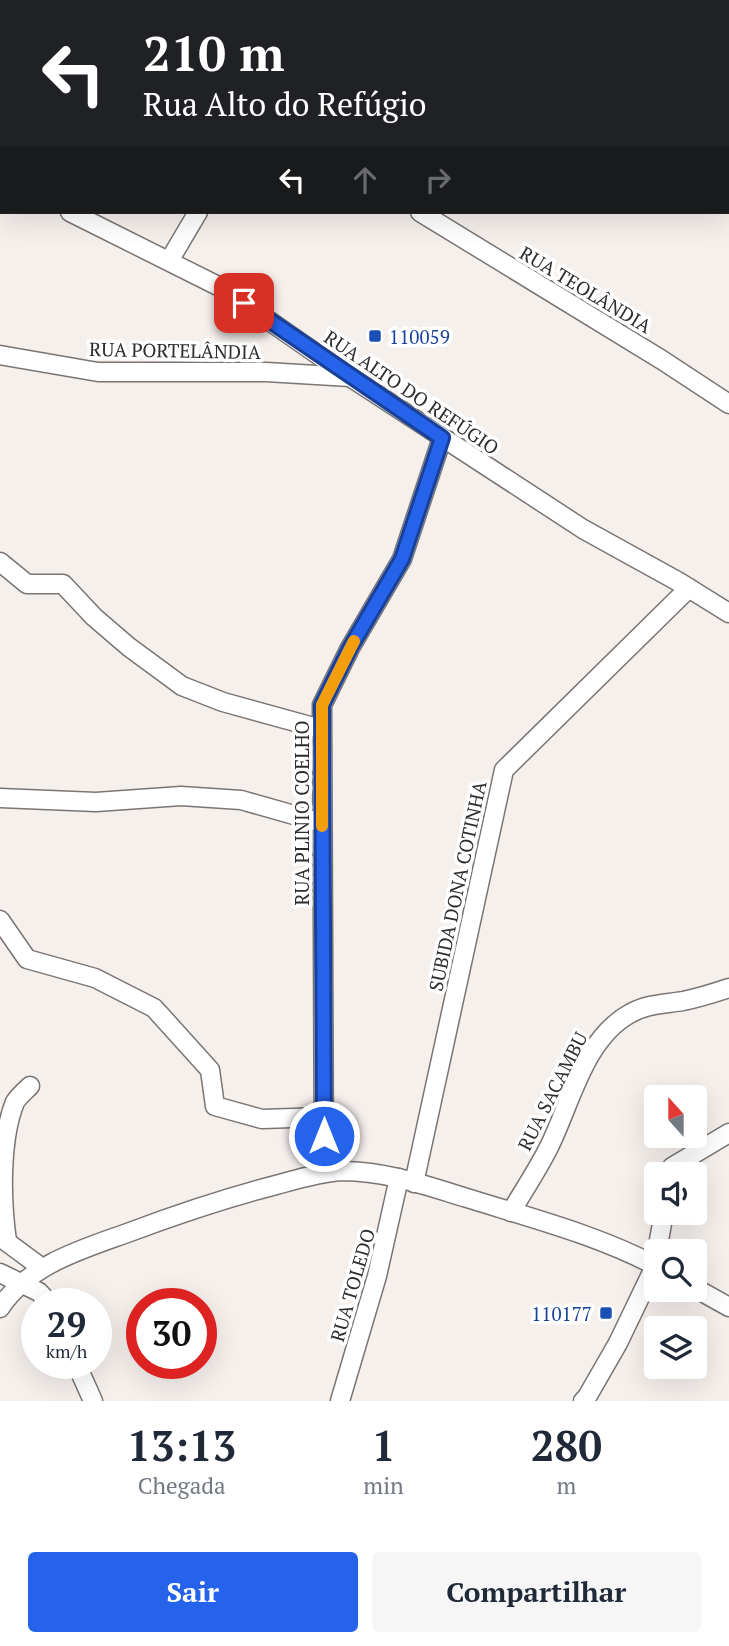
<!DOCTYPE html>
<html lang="pt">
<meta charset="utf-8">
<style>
:root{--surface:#fff;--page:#f6f6f7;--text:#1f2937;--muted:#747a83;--accent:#2563eb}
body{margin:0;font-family:"PT Serif",serif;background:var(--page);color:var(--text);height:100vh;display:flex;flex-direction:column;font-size:26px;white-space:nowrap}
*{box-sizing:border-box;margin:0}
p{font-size:23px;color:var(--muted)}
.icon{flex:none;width:38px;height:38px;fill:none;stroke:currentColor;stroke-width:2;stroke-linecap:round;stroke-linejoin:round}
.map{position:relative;height:1401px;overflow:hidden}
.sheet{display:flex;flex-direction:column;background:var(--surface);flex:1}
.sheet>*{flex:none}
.guide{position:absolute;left:0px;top:0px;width:730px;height:214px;box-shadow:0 7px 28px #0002;background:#202124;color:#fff;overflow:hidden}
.needle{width:46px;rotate:339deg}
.buttons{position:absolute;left:644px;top:1085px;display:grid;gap:14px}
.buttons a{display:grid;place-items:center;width:63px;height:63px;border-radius:7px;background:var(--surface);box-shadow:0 7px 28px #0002;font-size:35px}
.speed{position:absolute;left:21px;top:1288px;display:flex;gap:14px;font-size:35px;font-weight:700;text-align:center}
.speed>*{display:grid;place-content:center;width:91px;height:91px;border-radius:50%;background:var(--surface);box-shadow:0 7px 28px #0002;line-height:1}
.speed small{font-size:18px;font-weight:400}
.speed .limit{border:10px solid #d22;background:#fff;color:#111}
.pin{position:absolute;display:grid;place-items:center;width:60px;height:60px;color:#fff;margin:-30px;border-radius:14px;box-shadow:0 4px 10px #0006}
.me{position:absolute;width:77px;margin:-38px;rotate:0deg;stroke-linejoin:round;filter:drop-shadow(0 0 5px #0008)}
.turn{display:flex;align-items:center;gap:24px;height:147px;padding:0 28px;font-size:32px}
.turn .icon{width:91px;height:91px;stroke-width:2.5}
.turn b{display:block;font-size:49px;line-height:60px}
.lanes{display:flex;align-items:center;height:66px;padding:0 28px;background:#0003;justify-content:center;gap:35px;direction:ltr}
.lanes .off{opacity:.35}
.eta{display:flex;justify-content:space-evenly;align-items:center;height:119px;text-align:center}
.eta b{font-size:42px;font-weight:700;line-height:49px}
.cta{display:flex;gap:14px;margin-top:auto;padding:14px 28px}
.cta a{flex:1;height:80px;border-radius:7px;background:var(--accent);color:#fff;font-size:28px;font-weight:700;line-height:80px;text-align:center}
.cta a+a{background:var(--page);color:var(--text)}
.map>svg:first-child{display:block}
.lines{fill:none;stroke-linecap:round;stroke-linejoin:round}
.street-casing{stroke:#7a7572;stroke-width:21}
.street{stroke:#fff;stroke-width:18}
.route-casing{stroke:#184099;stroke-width:18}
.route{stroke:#2563eb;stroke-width:12}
.slow{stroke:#f59e0b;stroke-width:12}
.transit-dot{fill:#1a4fb4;stroke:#fff;stroke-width:2.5}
.labels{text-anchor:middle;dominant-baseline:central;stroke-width:7;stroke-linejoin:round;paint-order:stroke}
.street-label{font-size:19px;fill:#2f2d2c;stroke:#fff}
.transit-label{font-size:19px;fill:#164399;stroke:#fff;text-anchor:start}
</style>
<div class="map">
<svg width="729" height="1401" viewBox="0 0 729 1401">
<rect width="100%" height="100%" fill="#f6f0ed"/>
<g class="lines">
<g class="street-casing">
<g id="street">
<polyline points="48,0 52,2"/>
<polyline points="424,0 426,2"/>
<polyline points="110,2 111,0"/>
<polyline points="312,2 313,0"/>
<polyline points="0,183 2,183"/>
<polyline points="728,193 729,193"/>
<polyline points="70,212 222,288 350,377 583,529 679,582 729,613"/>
<polyline points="420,212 662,360 729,404"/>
<polyline points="169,261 198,212"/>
<polyline points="0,355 98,372 266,372 350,377"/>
<polyline points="0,562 27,584 63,584 94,617 129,647 182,686 223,702 321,729"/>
<polyline points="0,798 96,802 181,796 241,800 322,823"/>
<polyline points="0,920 27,959 95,978 154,1008 210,1070 215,1106 262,1119 324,1117"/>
<polyline points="324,1173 322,705 350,648 402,559 442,438"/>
<polyline points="671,1174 672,1167 729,1133"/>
<polyline points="414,1183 504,770 689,588"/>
<path d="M511,1212C524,1190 538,1169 549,1147C571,1103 584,1038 631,1013C647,1004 665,1004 683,1001C698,998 714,993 729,988"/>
<polyline points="0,1237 42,1268"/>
<path d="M7,1241C1,1200 0,1139 15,1102C19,1096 25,1091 30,1086"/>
<polyline points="657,1251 664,1213"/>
<polyline points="0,1273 39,1292 50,1304"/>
<polyline points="695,1288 729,1307"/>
<path d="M0,1308C29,1264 83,1249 130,1232C178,1214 226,1198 276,1185C298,1179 321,1172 343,1171C386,1171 427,1186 467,1198C531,1218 597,1235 656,1266"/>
<polyline points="76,1363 93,1401"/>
<polyline points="340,1401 377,1276 399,1178"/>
<polyline points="583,1401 587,1397 618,1343 655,1266 656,1257"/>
</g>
</g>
<use href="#street" class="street"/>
</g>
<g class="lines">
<g class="route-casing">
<polyline id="route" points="244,303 442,438 402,559 350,648 322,705 324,1136"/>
</g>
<use href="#route" class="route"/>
<polyline class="slow" points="322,826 322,705 354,641"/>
</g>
<g class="transit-dot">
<rect x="368" y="329" width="14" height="14" rx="3.5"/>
<rect x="599" y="1306" width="14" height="14" rx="3.5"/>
</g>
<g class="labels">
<g class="street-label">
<text transform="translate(586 289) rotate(31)">RUA TEOLÂNDIA</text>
<text transform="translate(175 350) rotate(1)">RUA PORTELÂNDIA</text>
<text transform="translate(412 392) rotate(34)">RUA ALTO DO REFÚGIO</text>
<text transform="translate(301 813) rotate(-90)">RUA PLINIO COELHO</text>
<text transform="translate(457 886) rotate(-78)">SUBIDA DONA COTINHA</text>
<text transform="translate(552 1091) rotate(-63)">RUA SACAMBU</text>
<text transform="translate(352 1285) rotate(-74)">RUA TOLEDO</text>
</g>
<g class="transit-label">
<text x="389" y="336">110059</text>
<text x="592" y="1313" text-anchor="end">110177</text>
</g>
</g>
</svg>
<div class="buttons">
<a><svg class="needle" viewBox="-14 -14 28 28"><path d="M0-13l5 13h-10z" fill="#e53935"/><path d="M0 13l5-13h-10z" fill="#747a83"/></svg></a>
<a><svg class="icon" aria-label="sound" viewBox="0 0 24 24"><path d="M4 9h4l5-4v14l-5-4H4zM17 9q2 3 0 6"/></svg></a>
<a><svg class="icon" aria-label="search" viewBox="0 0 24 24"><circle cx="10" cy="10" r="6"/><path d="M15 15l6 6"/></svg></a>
<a><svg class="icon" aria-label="layers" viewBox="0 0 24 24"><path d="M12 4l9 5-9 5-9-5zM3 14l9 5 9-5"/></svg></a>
</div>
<div class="speed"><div>29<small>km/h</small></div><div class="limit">30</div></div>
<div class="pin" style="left:244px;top:303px;background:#d93025"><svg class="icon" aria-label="arrive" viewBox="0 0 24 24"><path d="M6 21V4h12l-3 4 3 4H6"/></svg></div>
<svg class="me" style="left:324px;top:1136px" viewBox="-20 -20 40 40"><circle r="17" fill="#2563eb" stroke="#fff" stroke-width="3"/><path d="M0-11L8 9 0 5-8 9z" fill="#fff"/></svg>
<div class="guide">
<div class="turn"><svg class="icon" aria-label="left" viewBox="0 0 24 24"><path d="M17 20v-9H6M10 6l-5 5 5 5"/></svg><div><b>210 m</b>Rua Alto do Refúgio</div></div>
<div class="lanes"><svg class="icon" aria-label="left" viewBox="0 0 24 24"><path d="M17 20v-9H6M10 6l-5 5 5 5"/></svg><svg class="icon off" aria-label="ahead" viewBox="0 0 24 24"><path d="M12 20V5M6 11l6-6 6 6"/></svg><svg class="icon off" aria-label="right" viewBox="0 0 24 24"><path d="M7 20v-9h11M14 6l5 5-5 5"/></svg></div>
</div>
</div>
<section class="sheet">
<div class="eta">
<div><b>13:13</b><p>Chegada</p></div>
<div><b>1</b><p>min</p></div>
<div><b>280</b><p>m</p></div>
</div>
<div class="cta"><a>Sair</a><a>Compartilhar</a></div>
</section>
